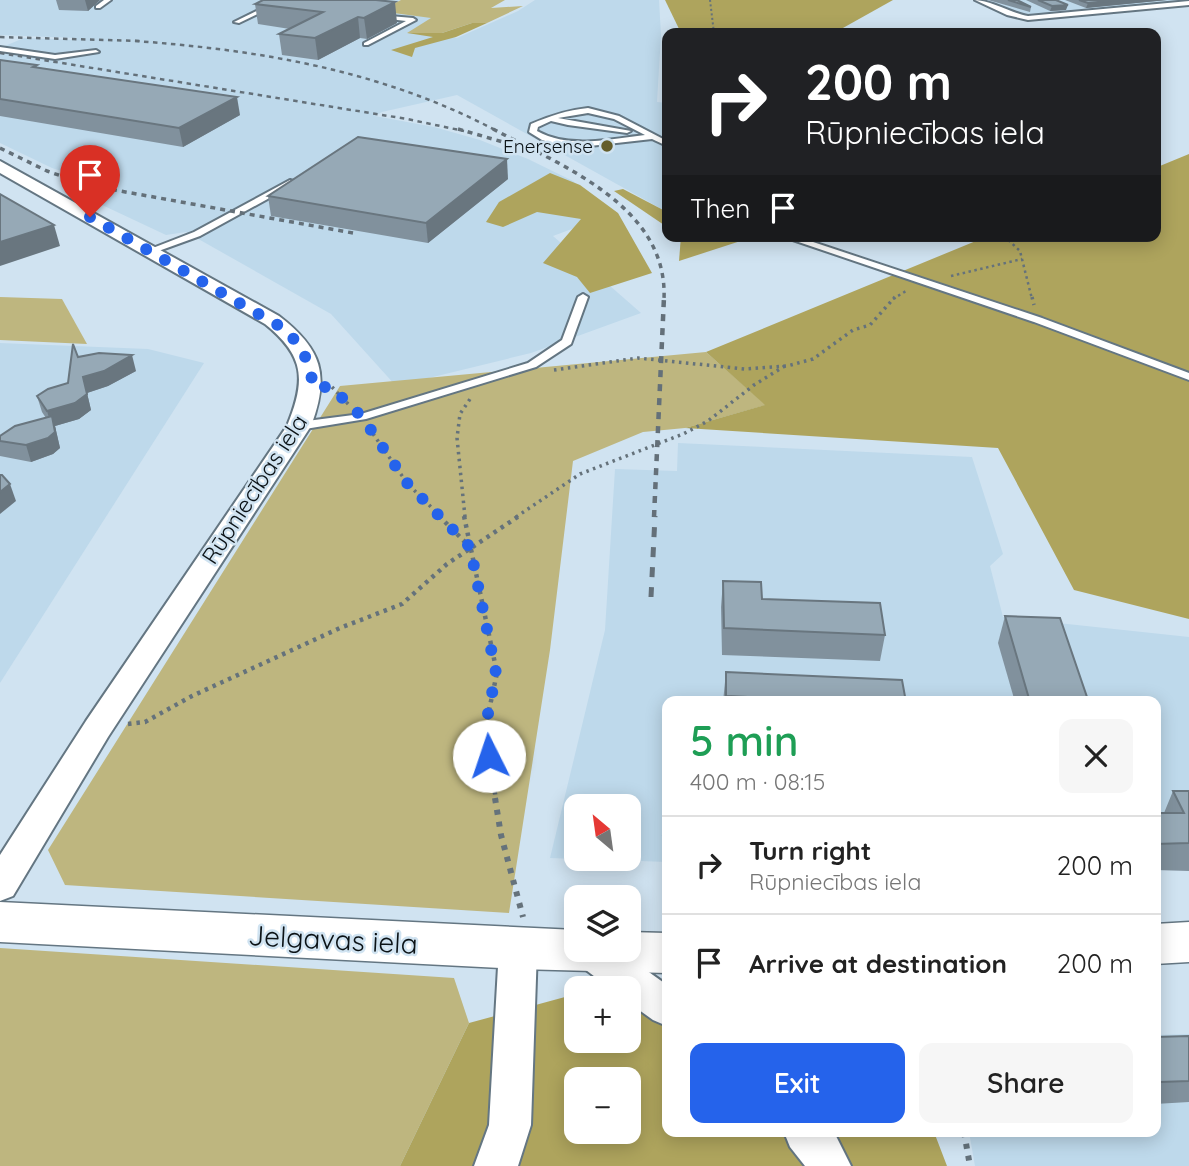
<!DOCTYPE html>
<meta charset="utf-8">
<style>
:root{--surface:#fff;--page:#f6f6f6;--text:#222;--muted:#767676;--line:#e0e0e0;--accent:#2563eb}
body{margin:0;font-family:Quicksand,sans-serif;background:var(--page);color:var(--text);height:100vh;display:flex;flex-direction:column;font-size:26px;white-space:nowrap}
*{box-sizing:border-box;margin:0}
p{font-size:23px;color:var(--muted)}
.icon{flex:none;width:38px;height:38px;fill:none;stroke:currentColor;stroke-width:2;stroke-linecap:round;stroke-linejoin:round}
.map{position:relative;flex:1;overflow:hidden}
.sheet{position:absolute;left:662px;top:696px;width:499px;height:441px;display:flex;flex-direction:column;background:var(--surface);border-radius:14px;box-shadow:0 4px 18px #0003}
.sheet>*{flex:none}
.banner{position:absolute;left:662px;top:28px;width:499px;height:214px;border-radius:14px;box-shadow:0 4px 18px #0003;background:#202124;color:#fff;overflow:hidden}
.needle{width:46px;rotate:331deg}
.fabs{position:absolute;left:564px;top:794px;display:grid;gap:14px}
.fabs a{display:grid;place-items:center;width:77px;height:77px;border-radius:14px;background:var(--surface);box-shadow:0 4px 18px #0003;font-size:35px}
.pin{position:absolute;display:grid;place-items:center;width:60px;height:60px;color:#fff;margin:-72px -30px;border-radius:50% 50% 50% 0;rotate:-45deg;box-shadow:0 0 7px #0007}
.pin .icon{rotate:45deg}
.me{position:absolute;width:77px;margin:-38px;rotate:356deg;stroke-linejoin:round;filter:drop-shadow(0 0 5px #0008)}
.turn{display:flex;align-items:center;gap:24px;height:147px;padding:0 28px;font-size:32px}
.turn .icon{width:91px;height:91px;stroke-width:2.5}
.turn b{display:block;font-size:49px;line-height:60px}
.then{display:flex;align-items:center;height:66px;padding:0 28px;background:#0003;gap:14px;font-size:26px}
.round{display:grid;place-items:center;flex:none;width:74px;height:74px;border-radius:14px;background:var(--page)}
.overview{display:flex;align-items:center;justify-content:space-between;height:119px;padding:0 28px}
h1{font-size:42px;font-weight:600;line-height:52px;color:#1e9e55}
.action{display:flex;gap:14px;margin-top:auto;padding:14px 28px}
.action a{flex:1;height:80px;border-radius:14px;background:var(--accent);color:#fff;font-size:28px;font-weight:600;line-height:80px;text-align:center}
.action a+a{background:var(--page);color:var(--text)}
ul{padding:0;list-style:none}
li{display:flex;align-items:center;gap:21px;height:98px;padding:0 28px;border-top:2px solid var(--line)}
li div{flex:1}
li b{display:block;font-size:26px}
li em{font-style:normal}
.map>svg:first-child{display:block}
.built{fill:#bed9eb}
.green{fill:#beb67f}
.forest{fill:#aea45d;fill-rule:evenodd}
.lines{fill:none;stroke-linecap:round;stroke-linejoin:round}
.service-casing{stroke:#647682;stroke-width:4}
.minor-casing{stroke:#647682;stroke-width:4}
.tertiary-casing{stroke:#647682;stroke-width:3}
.path-far4{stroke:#65727b;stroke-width:2;stroke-dasharray:2 2.5;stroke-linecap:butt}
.path-far3{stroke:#65727b;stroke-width:2.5;stroke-dasharray:2.5 3.5;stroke-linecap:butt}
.path-far2{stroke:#65727b;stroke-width:3.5;stroke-dasharray:2.5 4.5;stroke-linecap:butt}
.path-far1{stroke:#65727b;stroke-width:4.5;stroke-dasharray:3.5 5;stroke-linecap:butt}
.path{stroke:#65727b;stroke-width:6;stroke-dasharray:5 7;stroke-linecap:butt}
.service{fill:#fff;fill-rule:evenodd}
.minor{fill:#fff;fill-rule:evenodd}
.tertiary{fill:#fff;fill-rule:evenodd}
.rail-far3{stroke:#647079;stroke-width:2.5;stroke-dasharray:4.5 4.5;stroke-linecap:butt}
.rail-far2{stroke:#647079;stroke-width:3.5;stroke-dasharray:5 5;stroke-linecap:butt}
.rail-far1{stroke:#647079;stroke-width:4.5;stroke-dasharray:7 7;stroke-linecap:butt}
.rail{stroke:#647079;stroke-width:5;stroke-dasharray:10 10;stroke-linecap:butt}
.wall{fill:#81919d}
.shaded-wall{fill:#69767f}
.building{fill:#96a9b6;stroke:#69767f;stroke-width:2}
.route{stroke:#2563eb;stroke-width:12;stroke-dasharray:0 21.6}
.poi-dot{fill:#655e2a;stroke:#d0e3f1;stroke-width:2.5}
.labels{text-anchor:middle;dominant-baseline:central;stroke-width:5;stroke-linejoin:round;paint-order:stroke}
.far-poi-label{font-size:19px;fill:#0b1216;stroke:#d0e3f1;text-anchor:end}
.street-label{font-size:23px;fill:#0b1216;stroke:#d0e3f1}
.near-street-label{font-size:28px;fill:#0b1216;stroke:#d0e3f1}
</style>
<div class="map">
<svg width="1189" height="1166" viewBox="0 0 1189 1166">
<rect width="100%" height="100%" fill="#d0e3f1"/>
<g class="built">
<polygon points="0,0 400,0 382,9 442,17 415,33 457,38 518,11 535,0 659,0 661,35 657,102 667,103 667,212 457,95 382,112 375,116 434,127 480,140 528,159 573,181 612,214 553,236 641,313 531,353 396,386 331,314 186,232 166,235 83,196 104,185 52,168 0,143 0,48 24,38 74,40 77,38 0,35"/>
<polygon points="973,0 1189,0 1189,4 1036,19 1016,18"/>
<polygon points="0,343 148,349 204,363 0,683"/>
<polygon points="678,443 972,457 1003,554 990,566 1003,617 1189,637 1189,865 1155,865 1155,702 667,702 667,862 587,859 628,859 628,807 576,807 576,859 550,858 605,630 615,469 677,471"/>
<polygon points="1189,1034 1189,1166 975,1166 969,1132 1155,1132 1155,1035"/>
</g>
<g class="green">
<polygon points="401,0 505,0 491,8 523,6 487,23 472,23 442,33 407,33 431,18 379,11"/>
<polygon points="0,297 62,299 87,344 0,340"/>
<polygon points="706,352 766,405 685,428 643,432 573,461 550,650 509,913 65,885 48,850 340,386"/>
<polygon points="0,948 454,978 469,1023 400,1166 0,1166"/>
</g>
<g class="forest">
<polygon points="665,0 893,0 834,33 681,33"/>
<polygon points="472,23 487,23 456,37 415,48 412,57 391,50 433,37 407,33 442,33"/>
<polygon points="1189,154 1189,619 1074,590 998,448 685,428 765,405 706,352 988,236 1155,236 1155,168"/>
<polygon points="550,173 580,185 618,213 652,273 590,293 577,277 543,263 581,219 537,212 503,227 486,222 499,202"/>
<polygon points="623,189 667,212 667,227 614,191"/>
<polygon points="681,236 756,236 679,261"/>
<path d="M636,981L667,982V1132H934L947,1166H400L469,1023L576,994V1041H628V989H599ZM576,1080H628V1132H576Z"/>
</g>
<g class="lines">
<g class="service-casing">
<g id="service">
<polygon points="104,0 111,0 100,8 96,8 96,6"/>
<path d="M975,0C990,0 1011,13 1028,16L1189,1V5L1028,20L1007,15Z"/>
<polygon points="271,4 276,5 239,23 234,22"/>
<polygon points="378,15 413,18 416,20 368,45 364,45 364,43 406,21 380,18"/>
<polygon points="0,47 55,55 96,50 99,52 55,59 0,51"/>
<path d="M588,108L619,116L667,141V146L652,139L590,146L559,145L542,140L529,132L531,124C550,116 567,110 588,108ZM588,113L614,119L645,135C609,139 570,149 537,131L538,127L551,121L568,125L627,133L631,131L558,118Z"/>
<polygon points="290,180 293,181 293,185 200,236 153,253 145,251 194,232"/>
<polygon points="781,236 795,236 1042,318 1189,373 1189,380 1034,322"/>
<polygon points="583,294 588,297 571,344 536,367 366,419 299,430 293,426 299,422 361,414 528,363 562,340 578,297"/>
</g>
</g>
<g class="minor-casing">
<g id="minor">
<path d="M0,161L279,316C322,349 330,375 311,426L108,737L13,896L0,901V855L86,721L287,426C306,380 305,356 265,324L0,173Z"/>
<polygon points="518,933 531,938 537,949 531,1125 518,1166 474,1166 489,1125 499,949 505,938"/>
<polygon points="576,944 576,950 618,950 667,985 667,1026 653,1020 628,1002 628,989 611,989 578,964 572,952"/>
<polygon points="784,1132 834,1132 851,1166 805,1166 790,1147"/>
</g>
</g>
<g class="tertiary-casing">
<g id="tertiary">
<polygon points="0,902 576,930 576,950 628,950 628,932 667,933 667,973 518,969 0,942"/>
<polygon points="1189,922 1189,962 1155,964 1155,924"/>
</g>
</g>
<polyline class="path-far4" points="710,0 714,33"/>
<g class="path-far3">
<polyline points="1004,236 1020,251 1032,299"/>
<polyline points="951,276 1022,259"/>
<polyline points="893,299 906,291"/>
</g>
<g class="path-far2">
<polyline points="1032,297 1034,305"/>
<polyline points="554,370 638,358 745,369 787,366 813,359 853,330 870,325 895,297"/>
<polyline points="332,387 350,406"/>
<polyline points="369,428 407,483 441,517"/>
<polyline points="465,517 457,438 460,414 470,399"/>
<polyline points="516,517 580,474 683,434 708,421 754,385 788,364"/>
</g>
<g class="path-far1">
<polyline points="439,516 470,547"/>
<polyline points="464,516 497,673 485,729 496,800"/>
<polyline points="128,724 145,722 192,696 340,628 402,604 447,564 519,516"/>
</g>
<g class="path">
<polyline points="495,798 501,835 523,917"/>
<polyline points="964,1132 970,1166"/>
</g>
<use href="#service" class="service"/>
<use href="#minor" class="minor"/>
<use href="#tertiary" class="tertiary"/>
<g class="rail-far3">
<polyline points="0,37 143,41"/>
<path d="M135,41C261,50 384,71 497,131"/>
<polyline points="0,53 407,119 464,131"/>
</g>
<g class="rail-far2">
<polyline points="458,129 503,142"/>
<path d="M493,129C562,166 668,206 664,299"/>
<polyline points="0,148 47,171 87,185 353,233"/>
</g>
<polyline class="rail-far1" points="654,517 664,297"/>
<polyline class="rail" points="651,597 655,516"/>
</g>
<g class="wall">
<polygon points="56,0 100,0 88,11 59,10"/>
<polygon points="263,0 397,23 367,39 360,38 318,60 282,55 279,34 290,29 258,24 255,4"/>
<polygon points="988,0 1017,0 1031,7 1030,12"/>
<polygon points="1026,0 1056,0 1066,10 1050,11"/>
<polygon points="1065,0 1167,0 1086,8"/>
<polygon points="0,60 38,67 240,115 183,147 0,116"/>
<polygon points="508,179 428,243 271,216 268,196"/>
<polygon points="78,357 136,371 108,386 87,393 91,410 79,419 55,426 60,448 53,454 31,462 0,456 0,436 46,418 42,412 37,396 68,383"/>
<polygon points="723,581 762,599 885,635 880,661 722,655 721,607"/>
<polygon points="1005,616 1088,700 1088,702 1015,702 998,643"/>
<polygon points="726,672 906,702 723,702"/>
<polygon points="665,782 667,782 667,863 662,862"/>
<polygon points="1173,791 1189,791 1189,871 1155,870 1155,813 1164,813"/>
<polygon points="1189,1036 1189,1102 1155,1104 1155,1037"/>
</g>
<g class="shaded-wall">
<polygon points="85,0 100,0 88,11"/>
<polygon points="1118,0 1167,0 1086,8 1088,3"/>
<polygon points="395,2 397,23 367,39 364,18"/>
<polygon points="1068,5 1066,10 1050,11 1052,6"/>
<polygon points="358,17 360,38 318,60 315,38"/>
<polygon points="237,97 240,115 183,147 179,128"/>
<polygon points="507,159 508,179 428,243 426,223"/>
<polygon points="54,225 60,246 0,266 0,242"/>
<polygon points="132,355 136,371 108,386 87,393 91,410 79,419 55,426 60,448 53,454 31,462 26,445 52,428 47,411 83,377"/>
<polygon points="10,484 16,501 0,514 0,492"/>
</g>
<g class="building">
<polygon points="263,0 376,0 395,2 364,18 358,17 315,38 279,34 323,12 255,4"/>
<polygon points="1008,0 1017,0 1031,7"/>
<polygon points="1038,0 1056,0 1068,5 1052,6"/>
<polygon points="1079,0 1118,0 1088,3"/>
<polygon points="0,60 37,65 33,67 237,97 179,128 0,99"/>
<polygon points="358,137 507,159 426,223 268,196"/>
<polygon points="0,194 54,225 0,242"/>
<polygon points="73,344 78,357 99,353 132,355 104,371 83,377 87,394 75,403 47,411 37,396 48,389 68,383"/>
<polygon points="52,416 55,432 48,438 26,445 0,441 0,436 15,426"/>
<polygon points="0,475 2,475 10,484 0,492"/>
<polygon points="723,581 761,582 762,599 880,603 885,635 724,628"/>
<polygon points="1005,616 1060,618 1088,700 1052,698 1053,702 1030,702"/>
<polygon points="726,672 902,680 906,702 864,702 726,696"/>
<polygon points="665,782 667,782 667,835 663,835"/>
<polygon points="1173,791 1189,791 1189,843 1155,844 1155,813 1184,813"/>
<polygon points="1189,1036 1189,1081 1160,1082 1155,1070 1155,1037"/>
</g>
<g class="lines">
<path class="route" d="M90,217L283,328C302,346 310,361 313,387H331L362,417L407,483L470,547L496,673L485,729L489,756"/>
</g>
<circle class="poi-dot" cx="607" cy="146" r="7"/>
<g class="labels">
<g class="far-poi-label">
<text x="593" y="146">Enersense</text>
</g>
<g class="street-label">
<text transform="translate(254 489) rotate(-57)">Rūpniecības iela</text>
</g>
<g class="near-street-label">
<text transform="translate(333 939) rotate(3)">Jelgavas iela</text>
</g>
</g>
</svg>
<div class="fabs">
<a><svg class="needle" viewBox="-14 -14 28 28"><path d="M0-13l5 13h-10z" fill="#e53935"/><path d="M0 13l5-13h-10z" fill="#767676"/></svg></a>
<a><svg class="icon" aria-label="layers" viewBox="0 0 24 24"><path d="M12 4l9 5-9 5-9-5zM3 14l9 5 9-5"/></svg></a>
<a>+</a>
<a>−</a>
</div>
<div class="pin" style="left:90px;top:217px;background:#d93025"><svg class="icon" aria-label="arrive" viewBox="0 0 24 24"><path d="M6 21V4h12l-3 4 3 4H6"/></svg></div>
<svg class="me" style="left:489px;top:756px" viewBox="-20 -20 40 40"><circle r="19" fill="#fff"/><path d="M0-13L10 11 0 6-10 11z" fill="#2563eb"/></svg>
<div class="banner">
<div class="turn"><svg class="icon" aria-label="right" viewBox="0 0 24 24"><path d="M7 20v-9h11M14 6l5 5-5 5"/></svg><div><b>200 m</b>Rūpniecības iela</div></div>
<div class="then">Then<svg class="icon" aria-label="arrive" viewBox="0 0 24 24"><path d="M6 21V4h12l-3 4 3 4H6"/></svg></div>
</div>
<section class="sheet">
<div class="overview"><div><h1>5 min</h1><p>400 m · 08:15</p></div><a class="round"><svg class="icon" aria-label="close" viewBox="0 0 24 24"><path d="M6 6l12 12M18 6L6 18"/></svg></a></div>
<ul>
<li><svg class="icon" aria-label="right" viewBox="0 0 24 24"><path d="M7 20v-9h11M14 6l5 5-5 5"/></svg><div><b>Turn right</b><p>Rūpniecības iela</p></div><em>200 m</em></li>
<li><svg class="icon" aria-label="arrive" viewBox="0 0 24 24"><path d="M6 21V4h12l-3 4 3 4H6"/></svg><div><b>Arrive at destination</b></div><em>200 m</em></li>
</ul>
<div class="action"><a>Exit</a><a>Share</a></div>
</section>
</div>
